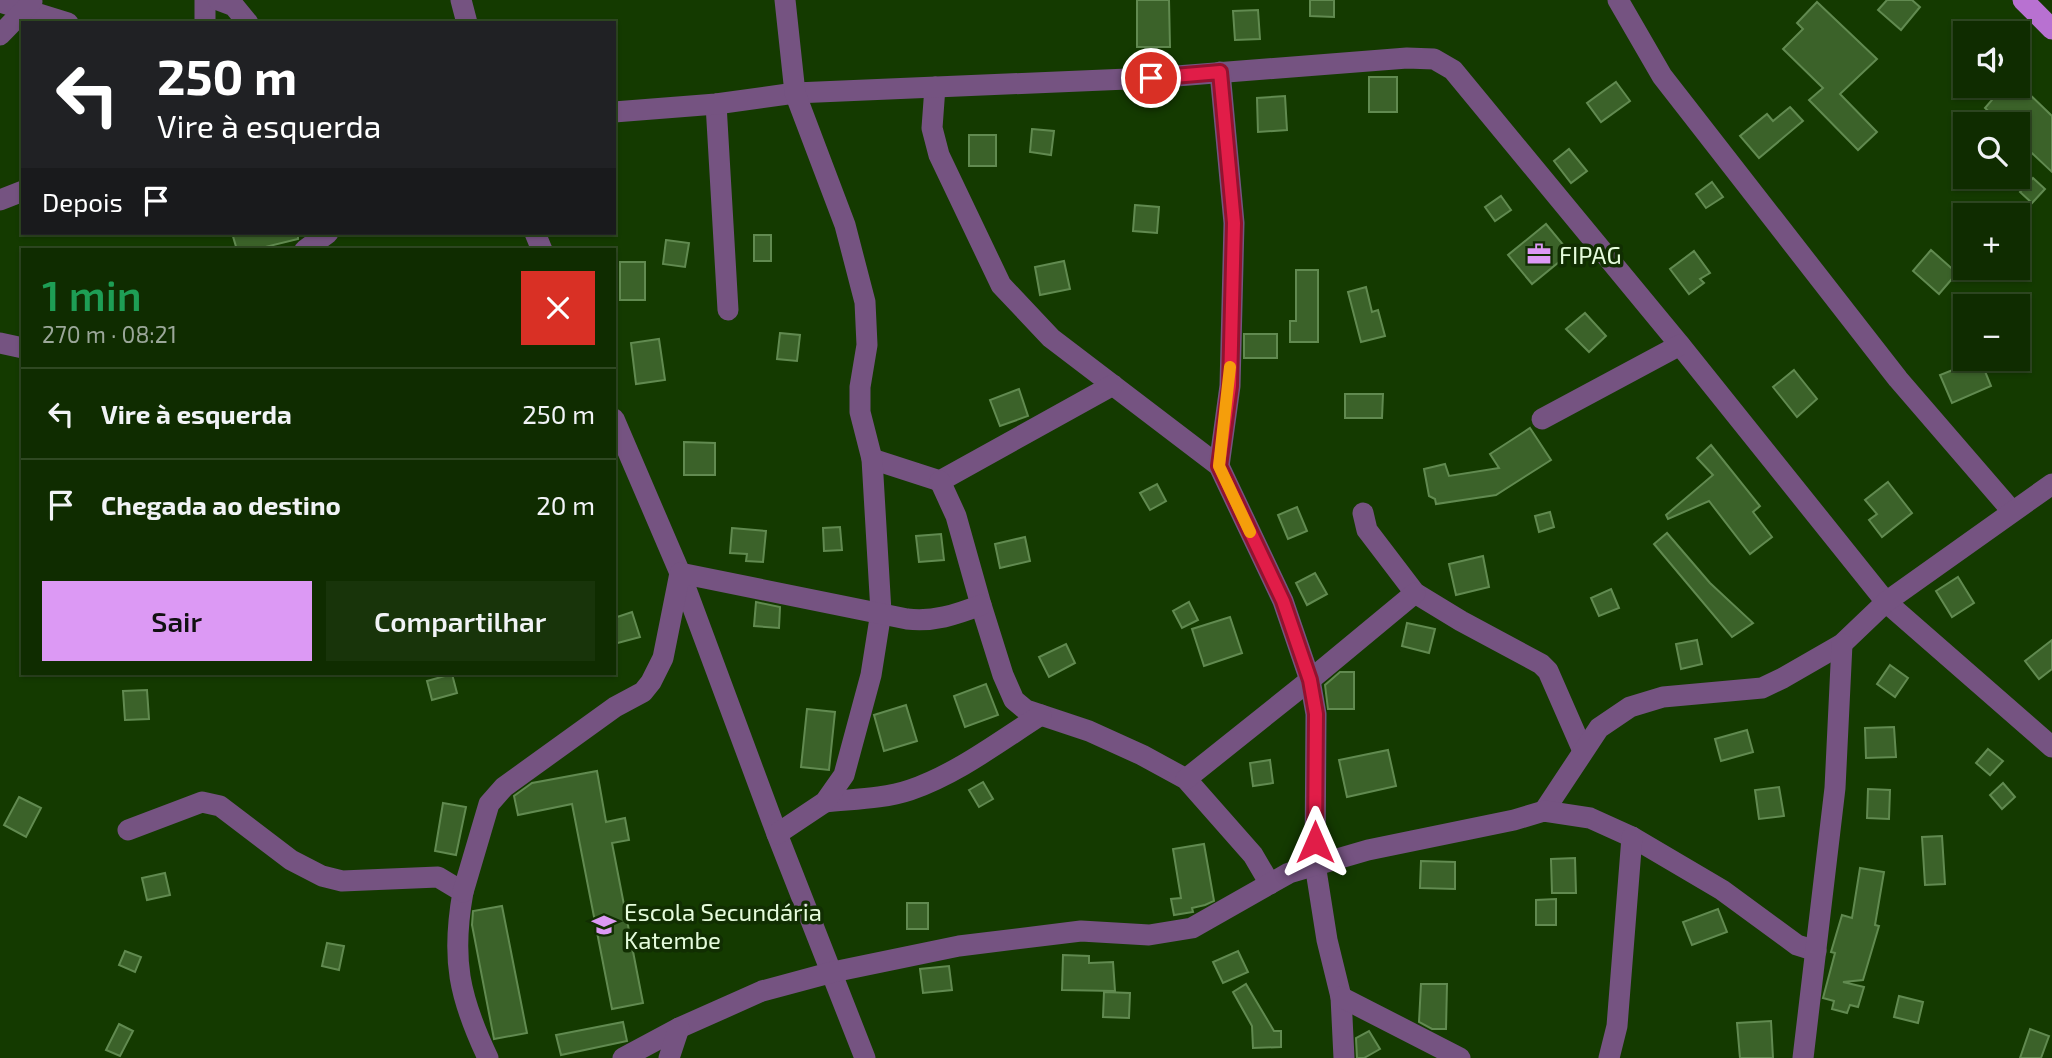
<!DOCTYPE html>
<html lang="pt">
<meta charset="utf-8">
<style>
:root{--surface:#0f2c00;--page:#18340a;--text:#f1f3f6;--muted:#9ba799;--line:#2f4822;--accent:#dc99f4}
body{margin:0;font-family:"Exo 2",sans-serif;background:var(--page);color:var(--text);height:100vh;display:flex;flex-direction:column;font-size:26px;white-space:nowrap}
*{box-sizing:border-box;margin:0}
p{font-size:23px;color:var(--muted)}
.icon{flex:none;width:38px;height:38px;fill:none;stroke:currentColor;stroke-width:2;stroke-linecap:round;stroke-linejoin:round}
.map{position:relative;flex:1;overflow:hidden}
.panel{position:absolute;left:21px;top:248px;width:595px;height:427px;display:flex;flex-direction:column;background:var(--surface);border-radius:0px;box-shadow:0 2px 5px #0004,0 0 0 2px var(--line)}
.panel>*{flex:none}
.banner{position:absolute;left:21px;top:21px;width:595px;height:214px;border-radius:0px;box-shadow:0 2px 5px #0004,0 0 0 2px var(--line);background:#202124;color:#fff;overflow:hidden}
.controls{position:absolute;left:1953px;top:21px;display:grid;gap:14px}
.controls a{display:grid;place-items:center;width:77px;height:77px;border-radius:0px;background:var(--surface);box-shadow:0 2px 5px #0004,0 0 0 2px var(--line);font-size:35px}
.pin{position:absolute;display:grid;place-items:center;width:60px;height:60px;color:#fff;margin:-30px;border:4px solid #fff;border-radius:50%;box-shadow:0 2px 7px #0007}
.me{position:absolute;width:77px;margin:-38px;rotate:0deg;stroke-linejoin:round;filter:drop-shadow(0 0 5px #0008)}
.turn{display:flex;align-items:center;gap:24px;height:147px;padding:0 21px;font-size:32px}
.turn .icon{width:91px;height:91px;stroke-width:2.5}
.turn b{display:block;font-size:49px;line-height:60px}
.then{display:flex;align-items:center;height:66px;padding:0 21px;background:#0003;gap:14px;font-size:26px}
.round{display:grid;place-items:center;flex:none;width:74px;height:74px;border-radius:0px;background:var(--page)}
.overview{display:flex;align-items:center;justify-content:space-between;height:119px;padding:0 21px}
h1{font-size:42px;font-weight:600;line-height:52px;color:#1e9e55}
.primary-button{display:flex;gap:14px;margin-top:auto;padding:14px 21px}
.primary-button a{flex:1;height:80px;border-radius:0px;background:var(--accent);color:#111;font-size:28px;font-weight:600;line-height:80px;text-align:center}
.primary-button a+a{background:var(--page);color:var(--text)}
ul{padding:0;list-style:none}
li{display:flex;align-items:center;gap:21px;height:91px;padding:0 21px;border-top:2px solid var(--line)}
li div{flex:1}
li b{display:block;font-size:26px}
li em{font-style:normal}
.map>svg:first-child{display:block}
.building{fill:#3b6229;stroke:#618a50;stroke-width:2}
.lines{fill:none;stroke-linecap:round;stroke-linejoin:round}
.minor{stroke:#755381;stroke-width:21}
.major{stroke:#b871d1;stroke-width:21}
.route-casing{stroke:#92132f;stroke-width:18}
.route{stroke:#e11d48;stroke-width:12}
.slow{stroke:#f59e0b;stroke-width:12}
.labels{text-anchor:middle;dominant-baseline:central;stroke-width:7;stroke-linejoin:round;paint-order:stroke}
.poi-label{font-size:24px;fill:#e5fcdc;stroke:#112e02;text-anchor:start}
</style>
<div class="map">
<svg width="2052" height="1058" viewBox="0 0 2052 1058">
<rect width="100%" height="100%" fill="#143a00"/>
<g class="building">
<polygon points="1137,0 1169,0 1170,47 1137,47"/>
<polygon points="1310,0 1334,0 1334,17 1310,16"/>
<polygon points="1887,0 1912,0 1920,7 1901,30 1878,10"/>
<polygon points="1817,2 1877,59 1840,94 1877,132 1858,150 1809,100 1823,88 1783,49 1803,29 1797,23"/>
<polygon points="1258,10 1260,39 1235,40 1233,11"/>
<rect x="1369" y="77" width="28" height="35"/>
<polygon points="1616,82 1630,101 1601,122 1587,103"/>
<polygon points="1997,86 2021,86 2052,116 2052,172 2018,140 2018,124 2002,124 1985,108 1992,100 1987,96"/>
<polygon points="1285,96 1287,130 1258,132 1257,98"/>
<polygon points="1790,107 1803,121 1759,158 1740,136 1767,114 1773,121"/>
<polygon points="1032,129 1054,131 1051,155 1030,152"/>
<rect x="969" y="135" width="27" height="31"/>
<polygon points="1569,149 1587,171 1571,183 1554,161"/>
<polygon points="2033,178 2045,189 2032,203 2020,192"/>
<polygon points="1712,182 1723,197 1706,208 1696,194"/>
<polygon points="1501,196 1511,210 1495,221 1485,207"/>
<polygon points="1135,205 1159,207 1157,233 1133,231"/>
<polygon points="1546,224 1570,253 1532,284 1508,255"/>
<polygon points="232,233 298,233 298,239 253,250 237,250"/>
<rect x="754" y="235" width="17" height="26"/>
<polygon points="666,240 689,243 685,267 663,264"/>
<polygon points="1931,250 1957,273 1939,294 1913,271"/>
<polygon points="1694,251 1710,273 1700,279 1704,283 1689,294 1670,269"/>
<polygon points="1064,261 1070,289 1040,295 1035,267"/>
<rect x="620" y="262" width="25" height="38"/>
<polygon points="1296,270 1318,270 1318,342 1290,342 1290,321 1296,321"/>
<polygon points="1366,287 1372,312 1378,310 1385,336 1361,342 1348,292"/>
<polygon points="1585,313 1606,336 1589,352 1566,329"/>
<polygon points="780,333 800,335 797,361 777,359"/>
<rect x="1244" y="334" width="33" height="24"/>
<polygon points="659,339 665,380 636,384 631,343"/>
<polygon points="1980,359 1991,386 1952,403 1940,375"/>
<polygon points="1794,370 1817,399 1797,417 1773,387"/>
<polygon points="1019,389 1028,416 1000,426 990,400"/>
<polygon points="1345,394 1383,394 1382,418 1345,418"/>
<polygon points="1530,428 1551,460 1496,495 1436,504 1435,499 1429,496 1424,469 1445,464 1449,476 1499,468 1490,454"/>
<polygon points="684,442 715,443 715,475 684,475"/>
<polygon points="1711,445 1760,506 1753,512 1772,537 1750,554 1709,501 1668,519 1666,515 1713,475 1697,458"/>
<polygon points="1888,482 1912,513 1882,537 1869,520 1877,514 1865,500"/>
<polygon points="1157,484 1166,501 1150,510 1140,493"/>
<polygon points="1297,507 1307,531 1288,539 1278,515"/>
<polygon points="1550,512 1554,527 1539,532 1535,516"/>
<polygon points="840,527 842,550 824,551 823,528"/>
<polygon points="732,528 766,531 763,562 746,561 747,554 730,553"/>
<polygon points="1667,533 1710,583 1753,623 1732,637 1654,544"/>
<polygon points="941,534 944,560 919,562 916,536"/>
<polygon points="1025,537 1030,561 1000,568 995,544"/>
<polygon points="1483,556 1489,587 1456,595 1449,564"/>
<polygon points="1315,573 1327,594 1307,605 1296,583"/>
<polygon points="1958,577 1974,603 1952,617 1936,591"/>
<polygon points="1611,589 1619,608 1599,616 1591,598"/>
<polygon points="756,602 780,607 779,628 754,626"/>
<polygon points="1189,602 1198,620 1182,628 1173,611"/>
<polygon points="632,612 640,637 614,644 614,618"/>
<polygon points="1230,617 1242,653 1204,666 1192,629"/>
<polygon points="1407,623 1435,629 1429,653 1402,646"/>
<polygon points="1697,640 1702,664 1681,669 1676,644"/>
<polygon points="2052,640 2052,669 2039,679 2025,661"/>
<polygon points="1066,644 1075,663 1049,677 1039,657"/>
<polygon points="1890,665 1908,678 1895,697 1877,684"/>
<polygon points="1340,672 1354,672 1354,709 1328,709 1325,685"/>
<polygon points="452,674 457,693 432,700 427,681"/>
<polygon points="986,684 998,715 965,727 954,696"/>
<polygon points="147,690 149,719 125,720 123,691"/>
<polygon points="906,705 917,741 884,751 874,715"/>
<polygon points="807,709 835,712 829,770 801,767"/>
<polygon points="1894,727 1896,757 1866,758 1865,728"/>
<polygon points="1747,730 1753,752 1721,761 1715,739"/>
<polygon points="1988,749 2003,761 1990,775 1976,763"/>
<polygon points="1388,750 1396,786 1347,797 1339,760"/>
<polygon points="1270,760 1273,783 1253,786 1250,763"/>
<polygon points="597,771 606,822 625,818 629,840 612,843 643,1003 612,1009 572,804 518,815 514,796 532,783"/>
<polygon points="983,782 993,799 979,807 969,790"/>
<polygon points="2003,783 2015,797 2002,809 1990,795"/>
<polygon points="1779,787 1784,816 1759,819 1755,790"/>
<polygon points="1868,789 1890,790 1889,819 1867,818"/>
<polygon points="19,797 41,808 26,837 4,825"/>
<polygon points="443,803 466,807 456,855 435,851"/>
<polygon points="1942,836 1945,884 1925,885 1922,837"/>
<polygon points="1204,844 1214,901 1205,905 1192,908 1193,912 1174,915 1171,899 1181,898 1173,849"/>
<polygon points="1575,858 1576,893 1552,893 1551,859"/>
<polygon points="1421,861 1455,862 1455,889 1420,888"/>
<polygon points="1860,868 1884,872 1875,925 1879,926 1863,980 1843,982 1864,987 1858,1007 1850,1005 1847,1013 1832,1009 1834,1001 1823,998 1835,953 1831,952 1842,915 1852,918"/>
<polygon points="165,873 170,895 147,900 142,878"/>
<polygon points="1556,899 1556,925 1536,925 1536,900"/>
<rect x="907" y="903" width="21" height="26"/>
<polygon points="502,906 527,1033 494,1039 472,925 473,911"/>
<polygon points="1718,909 1727,932 1692,945 1683,922"/>
<polygon points="327,943 344,946 339,970 322,966"/>
<polygon points="125,951 141,957 135,972 119,965"/>
<polygon points="1238,951 1248,972 1223,983 1213,962"/>
<polygon points="1063,955 1089,956 1089,963 1113,962 1115,991 1062,990"/>
<polygon points="949,966 952,990 923,993 920,969"/>
<polygon points="1246,984 1274,1031 1281,1031 1281,1047 1253,1048 1252,1026 1233,992"/>
<polygon points="1421,984 1447,984 1446,1029 1432,1029 1419,1022"/>
<polygon points="1104,992 1130,993 1129,1018 1103,1017"/>
<polygon points="1899,996 1923,1002 1918,1023 1894,1017"/>
<polygon points="1771,1021 1773,1058 1740,1058 1737,1023"/>
<polygon points="623,1022 627,1041 561,1055 556,1035"/>
<polygon points="119,1024 133,1031 120,1056 106,1050"/>
<polygon points="2030,1029 2049,1036 2041,1058 2020,1058"/>
<polygon points="1369,1031 1380,1049 1364,1058 1357,1058 1356,1038"/>
</g>
<g class="lines">
<g class="minor">
<polyline points="205,0 205,23"/>
<polyline points="218,0 234,6 248,23"/>
<polyline points="461,0 467,23"/>
<polyline points="1618,0 1662,76 1898,379 2012,511"/>
<polyline points="0,2 68,23"/>
<polyline points="0,35 32,2"/>
<polyline points="935,87 932,128 939,155 1001,285 1051,338 1219,466 1283,601 1310,680 1316,714 1315,864 1327,940 1341,997 1344,1058"/>
<polyline points="716,104 728,310"/>
<polyline points="614,112 716,104 795,93 1151,78 1407,58 1434,59 1453,70 1680,345 1886,602 2052,747"/>
<polyline points="0,200 23,191"/>
<polyline points="535,233 542,250"/>
<polyline points="305,250 328,233"/>
<polyline points="0,343 23,348"/>
<polyline points="614,419 680,573 777,834 865,1058"/>
<polyline points="1542,419 1680,345"/>
<polyline points="872,459 940,481 1113,385"/>
<polyline points="1219,466 1230,386 1234,223 1220,72"/>
<polyline points="940,481 956,516 981,605 1003,675 1014,700 1026,710 1089,731 1142,755 1186,779 1253,855 1270,884"/>
<polyline points="1363,513 1367,530 1415,593 1461,621 1541,664 1548,671 1583,751"/>
<polyline points="1186,779 1310,680 1415,593"/>
<path d="M825,802C853,799 883,799 910,790C957,774 1000,741 1041,715"/>
<polyline points="1544,811 1599,728 1630,707 1663,697 1762,688 1783,678 1842,644 1886,602 2052,484"/>
<path d="M128,830L202,802L220,806L291,860L322,876L342,881L438,877L463,892C451,959 459,997 488,1058"/>
<polyline points="777,834 825,802 844,775 871,675 881,612 872,459 860,412 860,387 867,345 865,302 845,225 795,93 785,0"/>
<path d="M463,892L489,804L504,787L615,707L643,692L651,682L663,658L680,573L907,619C934,622 955,615 981,605"/>
<polyline points="1341,997 1460,1058"/>
<polyline points="623,1058 679,1028 762,991 833,972 959,946 1081,931 1149,935 1192,928 1289,873 1368,850 1514,820 1544,811 1590,818 1632,837 1722,890 1797,945 1816,951"/>
<polyline points="669,1058 679,1028"/>
<polyline points="1609,1058 1617,1026 1632,837"/>
<polyline points="1803,1058 1835,788 1842,644"/>
</g>
<polyline class="major" points="2023,0 2052,29"/>
</g>
<g class="lines">
<g class="route-casing">
<polyline id="route" points="1151,78 1220,72 1234,223 1230,386 1219,466 1283,601 1310,680 1316,714 1315,842"/>
</g>
<use href="#route" class="route"/>
<polyline class="slow" points="1230,367 1219,466 1250,532"/>
</g>
<defs>
<g id="office-bare" transform="scale(1.89)"><path d="M-6-3h4V-5.5h4V-3h4V5H-6ZM-1-4.5V-3h2v-1.5ZM-6 0V1H6V0Z" fill="#dc99f4" stroke="#112e02" stroke-width="2.5" paint-order="stroke"/></g>
<g id="school-bare" transform="scale(1.89)"><path d="M0-5L7-2L0 1L-7-2ZM-4 1L0 2.5L4 1V4Q0 6-4 4Z" fill="#dc99f4" stroke="#112e02" stroke-width="2.5" paint-order="stroke"/></g>
</defs>
<g fill-rule="evenodd">
<use href="#office-bare" x="1539" y="254"/>
<use href="#school-bare" x="604" y="925"/>
</g>
<g class="labels">
<g class="poi-label">
<text x="1559" y="254">FIPAG</text>
<text x="624" y="911">Escola Secundária<tspan x="624" dy="28">Katembe</tspan></text>
</g>
</g>
</svg>
<div class="controls">
<a><svg class="icon" aria-label="sound" viewBox="0 0 24 24"><path d="M4 9h4l5-4v14l-5-4H4zM17 9q2 3 0 6"/></svg></a>
<a><svg class="icon" aria-label="search" viewBox="0 0 24 24"><circle cx="10" cy="10" r="6"/><path d="M15 15l6 6"/></svg></a>
<a>+</a>
<a>−</a>
</div>
<div class="pin" style="left:1151px;top:78px;background:#d93025"><svg class="icon" aria-label="arrive" viewBox="0 0 24 24"><path d="M6 21V4h12l-3 4 3 4H6"/></svg></div>
<svg class="me" style="left:1315px;top:842px" viewBox="-20 -20 40 40"><path d="M0-17L14 15 0 8-14 15z" fill="#e11d48" stroke="#fff" stroke-width="4"/></svg>
<div class="banner">
<div class="turn"><svg class="icon" aria-label="left" viewBox="0 0 24 24"><path d="M17 20v-9H6M10 6l-5 5 5 5"/></svg><div><b>250 m</b>Vire à esquerda</div></div>
<div class="then">Depois<svg class="icon" aria-label="arrive" viewBox="0 0 24 24"><path d="M6 21V4h12l-3 4 3 4H6"/></svg></div>
</div>
<section class="panel">
<div class="overview"><div><h1>1 min</h1><p>270 m · 08:21</p></div><a class="round" style="background:#d93025;color:#fff"><svg class="icon" aria-label="close" viewBox="0 0 24 24"><path d="M6 6l12 12M18 6L6 18"/></svg></a></div>
<ul>
<li><svg class="icon" aria-label="left" viewBox="0 0 24 24"><path d="M17 20v-9H6M10 6l-5 5 5 5"/></svg><div><b>Vire à esquerda</b></div><em>250 m</em></li>
<li><svg class="icon" aria-label="arrive" viewBox="0 0 24 24"><path d="M6 21V4h12l-3 4 3 4H6"/></svg><div><b>Chegada ao destino</b></div><em>20 m</em></li>
</ul>
<div class="primary-button"><a>Sair</a><a>Compartilhar</a></div>
</section>
</div>
